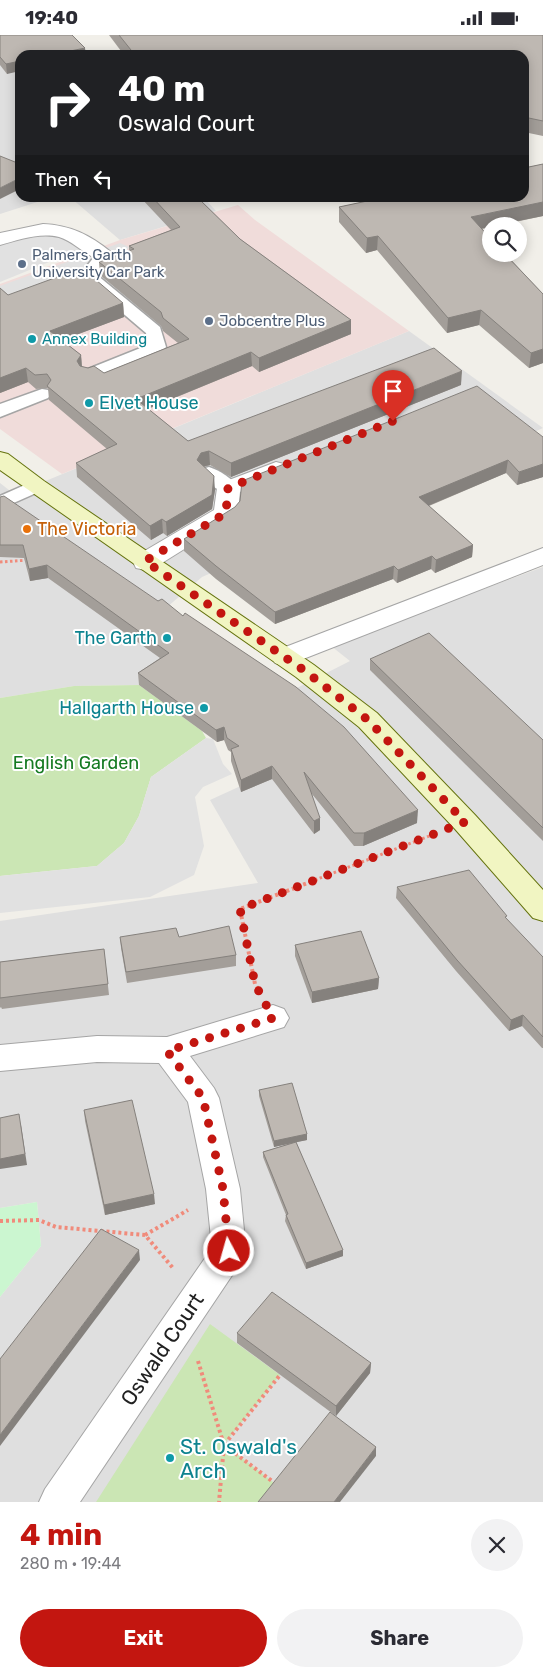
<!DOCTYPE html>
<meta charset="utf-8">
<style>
:root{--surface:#fff;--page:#f2f2f3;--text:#2b2b33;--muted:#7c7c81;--accent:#c31610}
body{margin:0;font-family:Rubik,sans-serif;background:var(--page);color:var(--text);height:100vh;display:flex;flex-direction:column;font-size:19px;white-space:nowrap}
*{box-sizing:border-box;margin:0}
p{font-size:16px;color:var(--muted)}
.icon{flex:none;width:28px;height:28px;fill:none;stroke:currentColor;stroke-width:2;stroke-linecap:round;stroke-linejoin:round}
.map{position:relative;height:1467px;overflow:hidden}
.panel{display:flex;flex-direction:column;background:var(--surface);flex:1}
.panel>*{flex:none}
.top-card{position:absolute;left:15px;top:15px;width:514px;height:152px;border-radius:15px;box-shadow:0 2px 12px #0003;background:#202124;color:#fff;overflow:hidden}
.buttons{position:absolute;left:482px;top:182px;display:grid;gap:10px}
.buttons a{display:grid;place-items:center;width:45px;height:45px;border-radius:50%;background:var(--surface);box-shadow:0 2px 12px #0003;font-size:25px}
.pin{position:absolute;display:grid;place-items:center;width:42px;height:42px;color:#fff;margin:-51px -21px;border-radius:50% 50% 50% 0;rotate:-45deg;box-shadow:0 0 5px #0007}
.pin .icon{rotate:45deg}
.me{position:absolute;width:55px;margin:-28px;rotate:354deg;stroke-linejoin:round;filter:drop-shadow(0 0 4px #0008)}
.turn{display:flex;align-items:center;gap:18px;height:105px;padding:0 20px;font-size:22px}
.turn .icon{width:65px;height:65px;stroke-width:2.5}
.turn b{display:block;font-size:35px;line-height:42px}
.then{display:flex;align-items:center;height:48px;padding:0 20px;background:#0003;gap:10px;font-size:19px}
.round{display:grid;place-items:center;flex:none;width:52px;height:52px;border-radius:26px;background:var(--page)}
.headline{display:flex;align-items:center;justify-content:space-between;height:85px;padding:0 20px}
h1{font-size:30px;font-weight:700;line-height:38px;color:var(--accent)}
.cta{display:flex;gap:10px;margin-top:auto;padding:10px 20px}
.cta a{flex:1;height:58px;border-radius:30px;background:var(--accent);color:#fff;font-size:20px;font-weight:700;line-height:58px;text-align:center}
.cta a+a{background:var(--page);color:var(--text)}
.status{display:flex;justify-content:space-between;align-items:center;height:35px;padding:0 25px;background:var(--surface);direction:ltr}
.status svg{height:14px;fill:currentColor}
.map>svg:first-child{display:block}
.residential{fill:#dfdfdf}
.commercial{fill:#f0dcda}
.grass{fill:#cbe6b4}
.park{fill:#cbf6d0}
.parking{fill:#e1e1e1}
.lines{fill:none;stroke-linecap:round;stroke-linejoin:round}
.lane-casing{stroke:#a5a5a5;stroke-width:3}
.street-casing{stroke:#a5a5a5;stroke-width:2}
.secondary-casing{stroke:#65730e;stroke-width:2}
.path-far1{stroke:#f08b7b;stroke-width:3;stroke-dasharray:2.5 2.5;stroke-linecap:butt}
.path{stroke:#f08b7b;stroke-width:4;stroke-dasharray:3 3;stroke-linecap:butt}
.lane{fill:#fff;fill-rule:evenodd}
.street{fill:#fff;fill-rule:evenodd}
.secondary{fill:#f1f5c2;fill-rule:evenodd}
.wall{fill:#a39e99}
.shaded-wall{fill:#85817d}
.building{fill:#beb8b2;stroke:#85817d}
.route{stroke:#c31610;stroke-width:9;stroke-dasharray:0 16.2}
.service-dot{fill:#5c6f8a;stroke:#fff;stroke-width:2}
.culture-dot{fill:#0f9aa8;stroke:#fff;stroke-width:2}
.food-dot{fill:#e8710a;stroke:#fff;stroke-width:2}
.labels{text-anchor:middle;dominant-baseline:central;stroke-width:4;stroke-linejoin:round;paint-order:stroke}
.far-service-label{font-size:15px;fill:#4e5e75;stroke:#fff;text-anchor:start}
.far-culture-label{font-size:15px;fill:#0d838f;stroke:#fff;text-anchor:start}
.culture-label{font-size:18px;fill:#0d838f;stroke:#fff;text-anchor:end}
.food-label{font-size:18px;fill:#c56008;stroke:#fff;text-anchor:start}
.park-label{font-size:18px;fill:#157a21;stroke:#fff}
.near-street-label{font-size:21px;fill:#212121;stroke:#fff}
.near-culture-label{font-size:21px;fill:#0d838f;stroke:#fff;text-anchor:start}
</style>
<div class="status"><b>19:40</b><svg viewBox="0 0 49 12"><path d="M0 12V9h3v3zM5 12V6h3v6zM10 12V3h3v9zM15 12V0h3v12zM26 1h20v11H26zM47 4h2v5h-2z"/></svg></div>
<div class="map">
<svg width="543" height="1467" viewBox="0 0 543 1467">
<rect width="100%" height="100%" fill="#f1efe9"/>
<g class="residential">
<polygon points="0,0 20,20 20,162 50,163 0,179"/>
<polygon points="71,163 204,163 216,176 120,205"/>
<polygon points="409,296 543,393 202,542 159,579 206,607 139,650 74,651 0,663 0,448 14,459"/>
<polygon points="543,532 543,1467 0,1467 0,1262 41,1211 37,1167 0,1173 0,886 258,848 210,765 271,737 291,656 350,626 331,611"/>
</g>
<polygon class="commercial" points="238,170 255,185 409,296 62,439 0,394 0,249 120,205"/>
<g class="grass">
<polygon points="139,650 202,696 206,703 151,742 139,781 124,808 97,831 0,841 0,663 74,651"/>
<polygon points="210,1289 280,1340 224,1409 278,1451 265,1467 96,1467"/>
</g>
<polygon class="park" points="37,1167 41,1211 0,1262 0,1173"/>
<g class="parking">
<polygon points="46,193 91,210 0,247 0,211"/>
<polygon points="120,208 129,212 115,232 181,287 151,300 82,244 0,273 0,251"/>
<polygon points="206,703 213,704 223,729 232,739 203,752 195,762 204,811 194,840 150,862 0,878 0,841 97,831 124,808 139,781 151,742"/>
</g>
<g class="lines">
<g class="lane-casing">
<g id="lane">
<polygon points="104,216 110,217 112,221 97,240 160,292 166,312 163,316 89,345 83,344 80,340 83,336 148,310 146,298 79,241 98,217"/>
<polygon points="42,354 48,355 51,359 48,363 0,382 0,369"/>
<path d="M209,432C219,435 233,444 239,453L236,457C223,461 207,449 199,438L202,434Z"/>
<polygon points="36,445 43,447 46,451 43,455 0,474 0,461"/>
</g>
</g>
<g class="street-casing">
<g id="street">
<path d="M43,189C70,190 90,200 111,217L114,221L111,225C93,230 77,207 59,202C40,197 18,205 0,210V198Z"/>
<polygon points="276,427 284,429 288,434 284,439 240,457 238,478 234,483 154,533 145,535 136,533 133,527 136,521 214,475 217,453 221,448"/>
<polygon points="543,513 543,530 293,628 284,631 275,628 271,622 275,616"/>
<polygon points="273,970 284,974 289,983 284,992 190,1021 214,1053 219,1063 240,1154 246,1216 241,1227 80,1467 39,1467 45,1454 212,1213 206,1154 188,1067 159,1028 97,1027 0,1036 0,1010 97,1001 167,1002"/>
</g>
</g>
<g class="secondary-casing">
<polygon id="secondary" points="0,417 8,419 44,446 314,630 377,678 475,780 543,855 543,886 533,883 455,794 359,692 296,642 0,435"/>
</g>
<g class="path-far1">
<polyline points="0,527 29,525"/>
<polyline points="315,845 432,800"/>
</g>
<g class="path">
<polyline points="258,954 255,949 240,874 318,844"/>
<polyline points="0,1186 39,1185 56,1192 145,1200 173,1233"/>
<polyline points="145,1200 188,1175"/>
<polyline points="198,1326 224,1410 219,1467"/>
<polyline points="276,1449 224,1410 280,1340"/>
</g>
<use href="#lane" class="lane"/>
<use href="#street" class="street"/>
<use href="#secondary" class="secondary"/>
</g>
<g class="wall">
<polygon points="0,0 72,0 7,39 0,30"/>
<polygon points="109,0 543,0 543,101 524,97 524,20 124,20"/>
<polygon points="543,129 543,181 482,194 543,259 543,328 529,333 479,290 447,298 377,215 366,218 339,187 339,172"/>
<polygon points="140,162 197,162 240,204 351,285 351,299 259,337 252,331 148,374 188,406 461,350 231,442 210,430 204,432 215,455 212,474 167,501 163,498 151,505 77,442 76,428 107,414 49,365 48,353 36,354 28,347 0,358 0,253 8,260 123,268 124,282 62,305 81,320 82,332 104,338 178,308 163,296 161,291 100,240 99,227 129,216 129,211 171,195"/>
<polygon points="543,402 543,442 517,450 506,438 429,471 473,510 472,522 435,538 431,534 397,548 393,544 275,589 216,544 184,516 184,504"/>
<polygon points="0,462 417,788 363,811 354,811 312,759 320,795 314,799 272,744 241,757 231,726 231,717 228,715 224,705 217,707 139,650 138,638 160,623 48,543 30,546 24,523 0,522"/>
<polygon points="370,624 543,705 543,806 370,635"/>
<polygon points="397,852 507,885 543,922 543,1013 542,1013 522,991 509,996 456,936 396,863"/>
<polygon points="120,902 179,902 236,920 236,931 127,948 121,913"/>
<polygon points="295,910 379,943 378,954 312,968 295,921"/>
<polygon points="104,914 109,960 2,974 1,972 0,973 0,927"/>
<polygon points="259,1055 307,1099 307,1105 296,1107 343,1221 306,1234 285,1186 286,1180 263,1122 263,1117 291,1108 274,1112 259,1061"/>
<polygon points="84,1075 155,1169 105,1180 85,1086"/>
<polygon points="237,1298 371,1328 370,1338 336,1381 237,1308"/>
</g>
<g class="shaded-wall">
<polygon points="85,13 86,20 51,20"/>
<polygon points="20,26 20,36 7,39 6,29"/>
<polygon points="20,143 20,154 0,164 0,153"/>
<polygon points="543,167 543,181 469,196 471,182"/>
<polygon points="378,201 377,215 366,218 367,203"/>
<polygon points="123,268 124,282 52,309 50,296"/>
<polygon points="481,275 479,290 447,298 448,283"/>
<polygon points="351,285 351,299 259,337 259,323"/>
<polygon points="543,314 543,328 529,333 531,318"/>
<polygon points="251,317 252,331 137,378 136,364"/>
<polygon points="81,320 82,334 77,326"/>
<polygon points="26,333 28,347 0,358 0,343"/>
<polygon points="462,336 461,350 231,442 231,428"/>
<polygon points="209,416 210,430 201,432 197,425 201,418"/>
<polygon points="508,425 506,438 418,475 419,462"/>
<polygon points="543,429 543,442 517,450 519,437"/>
<polygon points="214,441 215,455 212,474 167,501 166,487"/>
<polygon points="162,484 163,498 151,505 150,491"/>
<polygon points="473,510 472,522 435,538 436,525"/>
<polygon points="432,521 431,534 397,548 398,535"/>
<polygon points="47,530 48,543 30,546 29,534"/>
<polygon points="394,531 393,544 275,589 275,577"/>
<polygon points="224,692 224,705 217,707 216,695"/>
<polygon points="272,731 272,744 241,757 241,745"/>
<polygon points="418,775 417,788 363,811 364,798"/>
<polygon points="320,783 320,795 314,799 314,786"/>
<polygon points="379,943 378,954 312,968 312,957"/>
<polygon points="523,980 522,991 509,996 511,985"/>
<polygon points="21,1090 27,1130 0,1134 0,1124"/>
<polygon points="307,1099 307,1105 274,1112 274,1106"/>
<polygon points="154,1159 155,1169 105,1180 104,1170"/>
<polygon points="139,1215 140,1225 0,1411 0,1400"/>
<polygon points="343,1215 343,1221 306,1234 306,1228"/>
<polygon points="371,1328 370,1338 336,1381 336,1371"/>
<polygon points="376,1412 376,1421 340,1467 334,1467"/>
</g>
<g class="building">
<polygon points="0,0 72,0 85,13 51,20 20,20 20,26 6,29 0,22"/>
<polygon points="119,0 543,0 543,86 524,82 524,20 135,20"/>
<polygon points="0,121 20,129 20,143 0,153"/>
<polygon points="543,129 543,167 471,182 491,204 491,219 505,219 543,259 543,314 531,318 481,275 448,283 378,201 367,203 339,172 386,162 524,162 524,133"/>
<polygon points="152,162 197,162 240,204 351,285 259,323 251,317 136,364 188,406 434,313 462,336 231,428 209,416 201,418 197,425 214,441 212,460 166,487 162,484 150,491 76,428 117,409 47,351 51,345 47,339 35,340 26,333 0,343 0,253 8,260 82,233 123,268 50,296 81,320 77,326 80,331 88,333 94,331 104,338 189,304 163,283 161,277 99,227 134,214 129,211 180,192"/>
<polygon points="477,351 543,402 543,429 519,437 508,425 419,462 473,510 436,525 432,521 398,535 394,531 275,577 216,531 184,504 235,472 240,466 242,446"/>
<polygon points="4,461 158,566 162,564 183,581 185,578 296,652 344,692 418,775 364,798 354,798 304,737 320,783 314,786 272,731 241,745 231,714 239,711 227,703 224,692 216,695 138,638 169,618 47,530 29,534 23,510 0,510 0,462"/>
<polygon points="429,598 543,705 543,793 370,624"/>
<polygon points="469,835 507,881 505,882 543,922 543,1002 523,980 511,985 457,925 397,852"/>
<polygon points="229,891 236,920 126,937 120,902 176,893 179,902"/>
<polygon points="361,896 379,943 312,957 295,910"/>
<polygon points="104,914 108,949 0,963 0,927"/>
<polygon points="292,1048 307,1099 274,1106 259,1055"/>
<polygon points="132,1065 154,1159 104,1170 84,1075"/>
<polygon points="19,1079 25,1119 0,1124 0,1083"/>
<polygon points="296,1107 343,1215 306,1228 286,1180 288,1179 263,1117"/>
<polygon points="101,1194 139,1215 0,1400 0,1324"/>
<polygon points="272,1257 371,1328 336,1371 237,1298"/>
<polygon points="330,1377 376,1412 334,1467 258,1467"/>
</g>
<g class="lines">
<polyline class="route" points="229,1216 223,1154 203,1063 167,1016 273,983 255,949 240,874 465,787 368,685 305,636 145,526 226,478 228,453 393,386"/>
</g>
<g class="service-dot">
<circle cx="22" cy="229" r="5"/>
<circle cx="209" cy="286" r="5"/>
</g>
<g class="culture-dot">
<circle cx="32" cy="304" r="5"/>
<circle cx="89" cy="368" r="5"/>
<circle cx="167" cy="603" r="5"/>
<circle cx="204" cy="673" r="5"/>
<circle cx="170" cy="1423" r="5"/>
</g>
<circle class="food-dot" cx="27" cy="494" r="5"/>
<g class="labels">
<g class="far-service-label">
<text x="32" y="220">Palmers Garth<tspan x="32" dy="17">University Car Park</tspan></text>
<text x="219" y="286">Jobcentre Plus</text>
</g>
<g class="far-culture-label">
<text x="42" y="304">Annex Building</text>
</g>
<g class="culture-label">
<text x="99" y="368" text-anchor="start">Elvet House</text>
<text x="157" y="603">The Garth</text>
<text x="194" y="673">Hallgarth House</text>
</g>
<g class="food-label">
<text x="37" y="494">The Victoria</text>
</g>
<g class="park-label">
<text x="76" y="728">English Garden</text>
</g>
<g class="near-street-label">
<text transform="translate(162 1314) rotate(-56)">Oswald Court</text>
</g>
<g class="near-culture-label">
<text x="180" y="1411">St. Oswald's<tspan x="180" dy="24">Arch</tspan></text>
</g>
</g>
</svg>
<div class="buttons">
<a><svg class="icon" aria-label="search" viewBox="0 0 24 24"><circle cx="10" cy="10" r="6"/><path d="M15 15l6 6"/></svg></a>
</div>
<div class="pin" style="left:393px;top:386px;background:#d93025"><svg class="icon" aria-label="arrive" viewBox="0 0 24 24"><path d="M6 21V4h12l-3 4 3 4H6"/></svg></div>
<svg class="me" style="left:229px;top:1216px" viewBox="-20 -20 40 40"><circle r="17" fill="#c31610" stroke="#fff" stroke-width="3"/><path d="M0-11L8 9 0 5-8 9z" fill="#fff"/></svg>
<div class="top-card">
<div class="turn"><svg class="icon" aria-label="right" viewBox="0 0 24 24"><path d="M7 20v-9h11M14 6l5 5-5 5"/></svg><div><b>40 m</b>Oswald Court</div></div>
<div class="then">Then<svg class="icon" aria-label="left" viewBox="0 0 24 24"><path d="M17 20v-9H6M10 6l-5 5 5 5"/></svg></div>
</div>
</div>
<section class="panel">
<div class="headline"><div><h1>4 min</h1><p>280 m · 19:44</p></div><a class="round"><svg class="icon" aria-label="close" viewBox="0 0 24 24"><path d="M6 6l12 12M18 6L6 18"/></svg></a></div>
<div class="cta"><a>Exit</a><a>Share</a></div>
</section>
